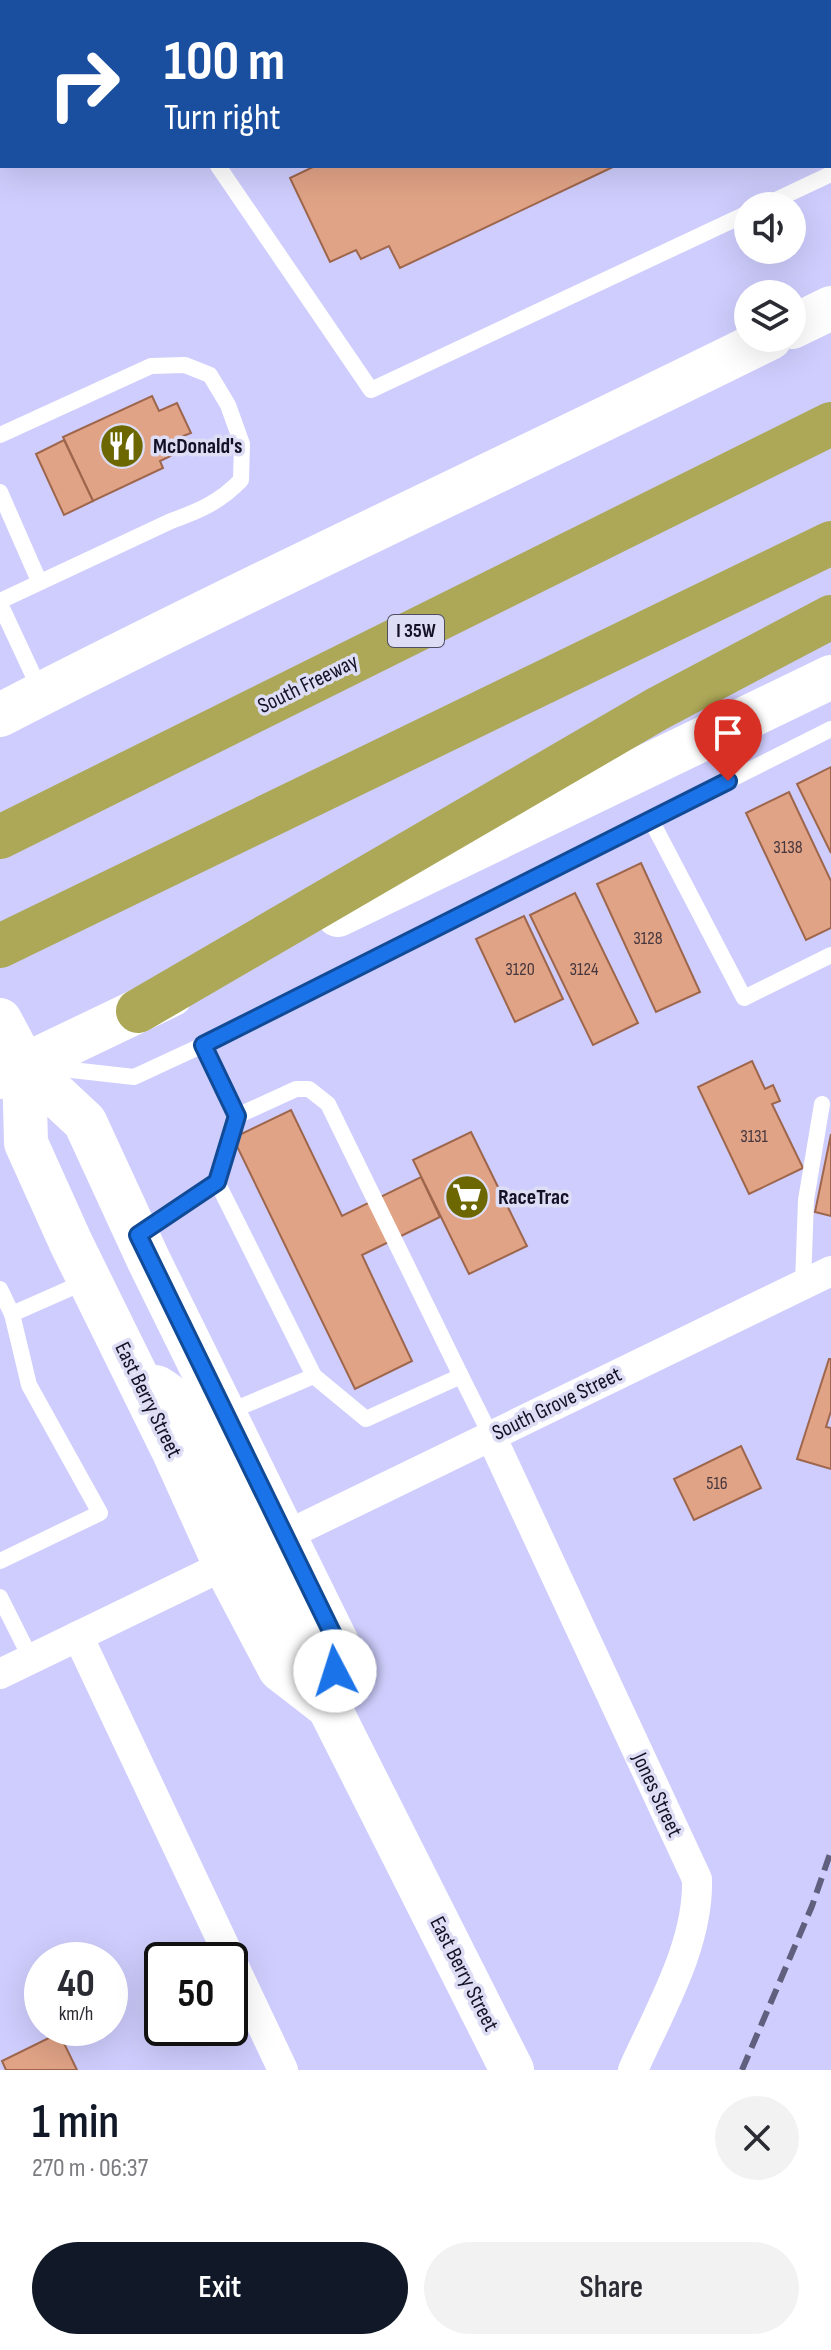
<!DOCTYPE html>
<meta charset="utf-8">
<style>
:root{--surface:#fff;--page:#f2f2f3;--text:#2b2b33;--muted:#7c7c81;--accent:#111827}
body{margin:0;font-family:"Sofia Sans Condensed",sans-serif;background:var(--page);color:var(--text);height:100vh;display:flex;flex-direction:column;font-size:30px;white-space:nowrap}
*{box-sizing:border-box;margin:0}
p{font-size:26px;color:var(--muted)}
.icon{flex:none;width:44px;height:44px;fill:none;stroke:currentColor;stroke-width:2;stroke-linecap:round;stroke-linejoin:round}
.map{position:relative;height:2070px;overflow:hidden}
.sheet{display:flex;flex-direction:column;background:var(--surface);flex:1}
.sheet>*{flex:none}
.top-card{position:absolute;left:0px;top:0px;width:832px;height:168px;box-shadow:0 8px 32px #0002;background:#1a4fa0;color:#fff;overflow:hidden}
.controls{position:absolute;left:734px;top:192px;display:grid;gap:16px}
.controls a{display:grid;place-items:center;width:72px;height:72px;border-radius:50%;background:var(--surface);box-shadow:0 8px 32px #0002;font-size:40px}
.speed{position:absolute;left:24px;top:1942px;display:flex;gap:16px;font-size:40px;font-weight:700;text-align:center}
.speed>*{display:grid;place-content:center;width:104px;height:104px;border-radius:50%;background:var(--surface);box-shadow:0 8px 32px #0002;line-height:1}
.speed small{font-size:20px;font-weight:400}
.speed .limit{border:4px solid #111;border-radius:12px;background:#fff;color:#111}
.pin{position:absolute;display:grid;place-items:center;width:68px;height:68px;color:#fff;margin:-82px -34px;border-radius:50% 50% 50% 0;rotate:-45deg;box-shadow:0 0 8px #0007}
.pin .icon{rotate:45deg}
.me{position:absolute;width:88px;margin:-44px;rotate:355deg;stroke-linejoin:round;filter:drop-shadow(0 0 6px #0008)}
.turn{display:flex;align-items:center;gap:28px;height:168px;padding:0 32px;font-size:36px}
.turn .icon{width:104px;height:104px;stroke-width:2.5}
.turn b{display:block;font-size:56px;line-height:68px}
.round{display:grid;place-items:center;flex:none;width:84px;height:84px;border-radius:42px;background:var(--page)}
.overview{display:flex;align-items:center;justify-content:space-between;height:136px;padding:0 32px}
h1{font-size:48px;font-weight:600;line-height:60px;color:var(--accent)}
.button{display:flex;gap:16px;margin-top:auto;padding:16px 32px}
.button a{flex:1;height:92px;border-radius:48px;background:var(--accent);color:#fff;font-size:32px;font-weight:600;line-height:92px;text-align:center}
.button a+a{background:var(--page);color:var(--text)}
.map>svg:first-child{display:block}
.building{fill:#e0a386;stroke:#9e664c;stroke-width:2}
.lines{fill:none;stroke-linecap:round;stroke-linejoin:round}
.service{stroke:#fff;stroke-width:16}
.minor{stroke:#fff;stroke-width:30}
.secondary{stroke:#fff;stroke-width:44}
.motorway{stroke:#aca857;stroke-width:44}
.rail{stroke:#605f7e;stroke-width:6;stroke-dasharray:16 8;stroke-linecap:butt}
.route-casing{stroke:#114b97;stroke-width:20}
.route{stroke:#1a73e8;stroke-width:14}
.labels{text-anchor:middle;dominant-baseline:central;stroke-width:7;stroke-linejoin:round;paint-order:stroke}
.number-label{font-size:18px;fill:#46363d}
.shield{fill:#ddddf5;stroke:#504e63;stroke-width:2}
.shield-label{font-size:20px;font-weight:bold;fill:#131125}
.poi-label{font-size:22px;font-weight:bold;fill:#131125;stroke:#ddddf5;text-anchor:start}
.street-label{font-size:22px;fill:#131125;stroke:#ddddf5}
</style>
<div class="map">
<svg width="831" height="2070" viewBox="0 0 831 2070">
<rect width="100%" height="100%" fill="#cecdfd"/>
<g class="building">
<polygon points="590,0 831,0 831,127 830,2 586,2"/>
<polygon points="315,166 615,166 400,268 389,246 361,259 356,250 330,262 290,178"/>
<polygon points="152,396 159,411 177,403 191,433 173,440 179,452 160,461 163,468 93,501 63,437"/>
<polygon points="64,440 93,501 64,515 36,454"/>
<polygon points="831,767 831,853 797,784"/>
<polygon points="789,792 831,881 831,928 806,940 746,813"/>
<polygon points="641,863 700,992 656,1012 597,884"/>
<polygon points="575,893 638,1023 593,1045 530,915"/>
<polygon points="524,916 563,999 515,1022 476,939"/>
<polygon points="752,1061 765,1089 773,1085 780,1101 772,1104 803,1168 749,1194 698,1087"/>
<polygon points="291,1110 342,1216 421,1177 440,1217 362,1255 412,1361 355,1389 233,1138"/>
<polygon points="471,1132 527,1246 469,1274 413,1160"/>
<polygon points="831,1134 831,1216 815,1212"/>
<polygon points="829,1359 831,1359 831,1411 826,1427 831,1428 831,1469 797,1459"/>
<polygon points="741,1446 761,1488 694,1520 674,1479"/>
<polygon points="59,2033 77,2070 6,2070 2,2061"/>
</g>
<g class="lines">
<g class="service">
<polyline points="347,2 349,0"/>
<polyline points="0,140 2,141"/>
<polyline points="218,166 371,390 748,213"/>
<polyline points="763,206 831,174"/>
<path d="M0,435L151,366L185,365L210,375L228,405L242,444L241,480C220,502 199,511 171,521L0,601"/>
<polyline points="0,492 39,581"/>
<polyline points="0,604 41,692"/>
<polyline points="651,820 744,998 831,955"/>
<polyline points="203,1045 237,1116 217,1182"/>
<polyline points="45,1067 134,1077 203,1045 831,729"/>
<polyline points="237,1116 296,1089 309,1089 328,1104 461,1376"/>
<polyline points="138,1235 217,1182 314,1376 226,1413"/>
<polyline points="803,1284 806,1200 822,1104"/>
<polyline points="0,1289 12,1314"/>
<polyline points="314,1376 366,1419 461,1376 491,1436"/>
<polyline points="0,1561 100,1513 29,1385 12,1314 89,1280"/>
<polyline points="0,1597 31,1659"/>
</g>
<g class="minor">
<path d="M491,1436L697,1879C699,1945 659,2011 633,2070"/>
<polyline points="283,1537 831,1271"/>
<polyline points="78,1636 283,2070"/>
<polyline points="0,1674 225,1565"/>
</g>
<g class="secondary">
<polyline points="792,327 831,308"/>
<path d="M0,715C254,584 514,465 770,338"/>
<polyline points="338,915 831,677"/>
<polyline points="0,1020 24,1065 85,1122 149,1261 339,1647 329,1707"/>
<polyline points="24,1065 26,1143 71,1243 173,1450 225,1565 280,1669 329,1707 512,2070"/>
<polyline points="0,1077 171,995"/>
<path d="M156,1387C199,1411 211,1464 231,1506C237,1517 242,1529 253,1535C263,1541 272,1538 283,1537"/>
<path d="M225,1565C245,1566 255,1571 270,1584L331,1695"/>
</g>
<g class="motorway">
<polyline points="0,837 831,424"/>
<polyline points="0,946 831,543"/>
<polyline points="138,1011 657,709 831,617"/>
</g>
<polyline class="rail" points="742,2070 812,1906 831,1851"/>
</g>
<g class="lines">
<g class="route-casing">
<polyline id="route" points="335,1671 339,1647 138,1235 217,1182 237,1116 203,1045 728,781"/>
</g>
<use href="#route" class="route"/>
</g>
<defs>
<g id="restaurant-disc" transform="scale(2.3)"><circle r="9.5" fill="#6c6700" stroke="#ddddf5"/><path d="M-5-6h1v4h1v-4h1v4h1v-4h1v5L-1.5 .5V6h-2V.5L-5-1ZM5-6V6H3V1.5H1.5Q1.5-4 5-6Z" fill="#fff"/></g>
<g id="supermarket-disc" transform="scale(2.3)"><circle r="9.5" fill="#6c6700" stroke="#ddddf5"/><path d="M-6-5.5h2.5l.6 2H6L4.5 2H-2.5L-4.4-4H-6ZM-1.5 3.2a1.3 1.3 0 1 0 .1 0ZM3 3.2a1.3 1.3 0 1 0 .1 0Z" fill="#fff"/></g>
</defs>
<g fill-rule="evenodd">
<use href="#restaurant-disc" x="122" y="446"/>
<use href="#supermarket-disc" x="467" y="1197"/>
</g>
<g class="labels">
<g class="number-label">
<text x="788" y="847">3138</text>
<text x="648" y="938">3128</text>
<text x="520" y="969">3120</text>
<text x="584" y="969">3124</text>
<text x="754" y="1136">3131</text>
<text x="717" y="1483">516</text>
</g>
<rect class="shield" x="388" y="615" width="56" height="32" rx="6"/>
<g class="shield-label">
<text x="416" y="631">I 35W</text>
</g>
<g class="poi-label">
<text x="153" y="446">McDonald's</text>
<text x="498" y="1197">RaceTrac</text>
</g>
<g class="street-label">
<text transform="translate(308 684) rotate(-26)">South Freeway</text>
<text transform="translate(148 1400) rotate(64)">East Berry Street</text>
<text transform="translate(557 1404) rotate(-26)">South Grove Street</text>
<text transform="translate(657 1795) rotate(65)">Jones Street</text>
<text transform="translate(464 1974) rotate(63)">East Berry Street</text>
</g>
</g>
</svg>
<div class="controls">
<a><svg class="icon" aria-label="sound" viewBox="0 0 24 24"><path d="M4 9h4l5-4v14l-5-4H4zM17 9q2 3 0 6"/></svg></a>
<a><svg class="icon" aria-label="layers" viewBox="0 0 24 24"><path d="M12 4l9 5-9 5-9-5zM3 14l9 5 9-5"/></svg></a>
</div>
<div class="speed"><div>40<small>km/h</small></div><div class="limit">50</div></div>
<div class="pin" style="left:728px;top:781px;background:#d93025"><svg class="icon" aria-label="arrive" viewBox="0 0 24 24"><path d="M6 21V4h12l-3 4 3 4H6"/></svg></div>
<svg class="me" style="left:335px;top:1671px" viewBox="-20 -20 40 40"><circle r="19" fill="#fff"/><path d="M0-13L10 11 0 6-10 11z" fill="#1a73e8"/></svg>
<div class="top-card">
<div class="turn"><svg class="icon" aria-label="right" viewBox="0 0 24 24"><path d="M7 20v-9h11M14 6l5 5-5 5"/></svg><div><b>100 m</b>Turn right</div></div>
</div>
</div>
<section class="sheet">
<div class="overview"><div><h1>1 min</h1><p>270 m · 06:37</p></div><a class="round"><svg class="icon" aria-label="close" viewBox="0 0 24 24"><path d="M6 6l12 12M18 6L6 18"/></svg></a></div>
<div class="button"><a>Exit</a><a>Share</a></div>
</section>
